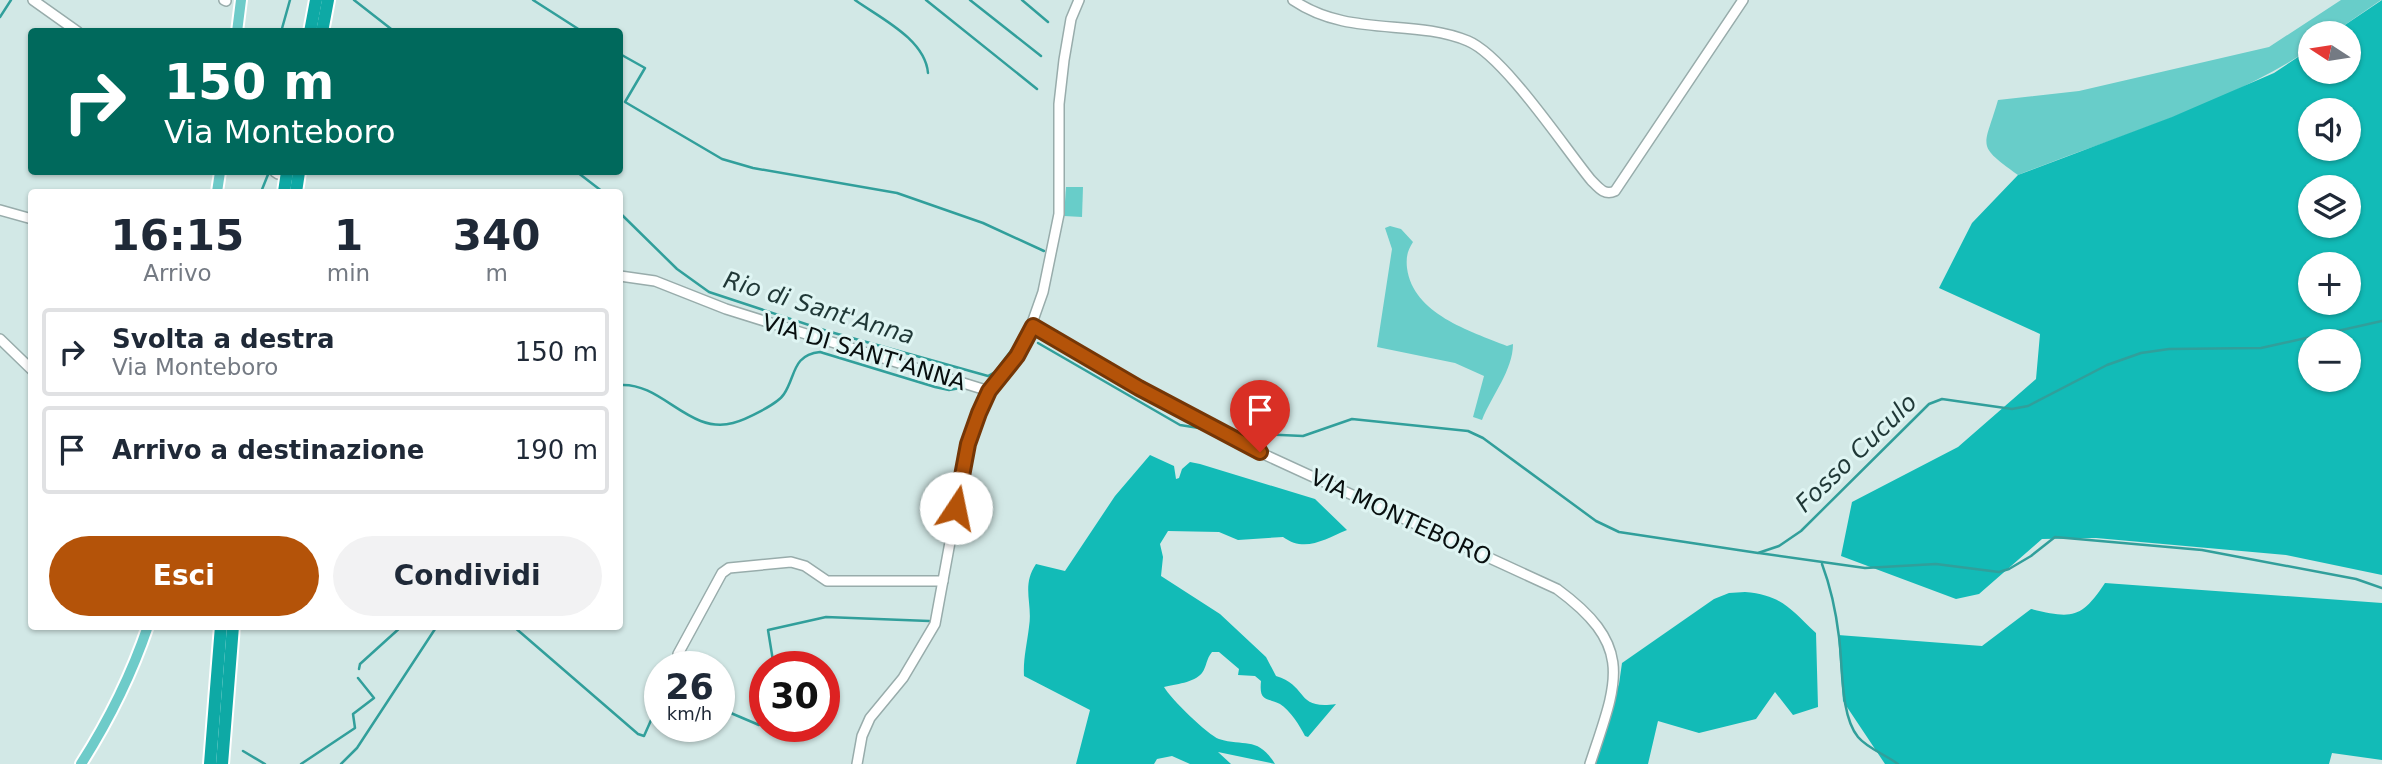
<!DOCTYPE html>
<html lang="it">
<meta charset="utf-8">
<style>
:root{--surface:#fff;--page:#f2f2f3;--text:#1f2937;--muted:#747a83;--line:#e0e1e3;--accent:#b45309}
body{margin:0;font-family:"DejaVu Sans",sans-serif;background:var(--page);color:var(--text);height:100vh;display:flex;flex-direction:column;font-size:26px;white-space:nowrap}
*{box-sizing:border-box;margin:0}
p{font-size:23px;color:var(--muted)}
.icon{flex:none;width:38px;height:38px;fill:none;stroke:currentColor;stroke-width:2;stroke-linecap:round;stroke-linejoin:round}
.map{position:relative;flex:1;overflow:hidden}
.sheet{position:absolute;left:28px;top:189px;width:595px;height:441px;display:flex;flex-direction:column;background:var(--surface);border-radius:7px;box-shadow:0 2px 5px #0004}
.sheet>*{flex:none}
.guide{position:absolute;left:28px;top:28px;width:595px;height:147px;border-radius:7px;box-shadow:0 2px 5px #0004;background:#00695c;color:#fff;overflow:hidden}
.needle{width:46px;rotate:282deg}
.tools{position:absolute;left:2298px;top:21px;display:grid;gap:14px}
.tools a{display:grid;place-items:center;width:63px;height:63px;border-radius:50%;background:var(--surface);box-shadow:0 2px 5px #0004;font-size:35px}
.speed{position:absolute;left:644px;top:651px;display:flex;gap:14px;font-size:35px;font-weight:700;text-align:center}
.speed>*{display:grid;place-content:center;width:91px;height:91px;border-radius:50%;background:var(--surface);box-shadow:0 2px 5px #0004;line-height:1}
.speed small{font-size:18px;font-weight:400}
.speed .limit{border:10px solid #d22;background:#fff;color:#111}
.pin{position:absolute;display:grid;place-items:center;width:60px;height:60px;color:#fff;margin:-72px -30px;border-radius:50% 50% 50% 0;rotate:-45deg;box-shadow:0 0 7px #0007}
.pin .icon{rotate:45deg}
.me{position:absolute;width:77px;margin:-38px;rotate:11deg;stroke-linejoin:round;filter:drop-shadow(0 0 5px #0008)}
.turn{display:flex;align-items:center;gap:24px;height:147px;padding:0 21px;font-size:32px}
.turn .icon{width:91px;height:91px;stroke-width:2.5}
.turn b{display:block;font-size:49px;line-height:60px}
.eta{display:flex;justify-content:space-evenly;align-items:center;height:119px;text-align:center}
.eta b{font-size:42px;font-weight:800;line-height:49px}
.cta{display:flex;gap:14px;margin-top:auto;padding:14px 21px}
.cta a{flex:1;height:80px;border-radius:42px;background:var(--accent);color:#fff;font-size:28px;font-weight:800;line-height:80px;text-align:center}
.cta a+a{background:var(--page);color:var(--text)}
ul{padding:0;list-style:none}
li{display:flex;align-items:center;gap:21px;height:88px;margin:0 14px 10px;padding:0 7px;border:4px solid var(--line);border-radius:7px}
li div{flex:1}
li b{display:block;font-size:26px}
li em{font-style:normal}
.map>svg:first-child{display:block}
.green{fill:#68cdc9}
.forest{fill:#12bbb7;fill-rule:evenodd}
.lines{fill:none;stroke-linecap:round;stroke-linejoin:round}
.stream{stroke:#319f9b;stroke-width:2.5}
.minor-casing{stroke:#98acab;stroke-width:12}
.major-casing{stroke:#fff;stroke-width:14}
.highway-casing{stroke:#fff;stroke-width:16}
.minor{stroke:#fff;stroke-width:9}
.major{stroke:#6ecbc9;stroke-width:10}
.highway{stroke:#0ea9a5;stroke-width:12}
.highway-bridge-casing{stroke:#fff;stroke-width:16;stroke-linecap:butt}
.highway-bridge{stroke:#0ea9a5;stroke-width:12}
.route-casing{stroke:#753606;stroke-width:18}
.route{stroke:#b45309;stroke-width:12}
.labels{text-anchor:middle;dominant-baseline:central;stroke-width:6;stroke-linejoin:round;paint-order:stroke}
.street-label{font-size:23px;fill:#080f0f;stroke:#dff5f3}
.water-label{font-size:24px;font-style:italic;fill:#1f3736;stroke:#dff5f3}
</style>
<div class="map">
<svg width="2382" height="764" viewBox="0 0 2382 764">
<rect width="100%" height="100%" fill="#d2e8e6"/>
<g class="green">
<path d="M2341,0H2381L2333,33H2310V49C2222,107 2116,136 2018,175C1975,144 1984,149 1998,100L2079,91L2269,47Z"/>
<polygon points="1066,187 1083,187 1082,217 1064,216"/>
<path d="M1390,226L1401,229L1413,242C1407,251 1406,258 1407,268C1413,314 1470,331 1507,346L1513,344C1513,370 1492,395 1482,420L1473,417L1484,376L1455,363L1377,347L1392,249L1385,228Z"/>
</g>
<g class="forest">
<path d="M2382,0V575L2286,555L2096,538L2042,539L1979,594L1956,599L1841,556L1852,502L1958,447L2036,379L2040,334L1939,288L1972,223L2018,175L2172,117L2274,73L2310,49V72H2348V33H2333ZM2310,110H2348V149H2310ZM2310,187H2348V226H2310ZM2310,264H2348V303H2310ZM2310,341H2348V380H2310Z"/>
<path d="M1150,455L1174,466L1176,479L1179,478L1182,469L1190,462L1200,464L1315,499L1347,530C1325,539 1305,553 1283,537L1238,540L1219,532L1168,531L1160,544L1163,557L1161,576L1220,614L1266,657L1276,676C1309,686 1295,710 1336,704L1308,737L1305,736C1300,726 1290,710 1280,704C1266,697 1259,702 1261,681L1255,676L1238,675L1239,669L1219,652H1212C1206,659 1207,666 1202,673C1194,683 1175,684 1164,687C1170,698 1208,735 1219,739C1245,747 1258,736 1275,764L1218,752L1231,764H1190L1172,756L1157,759L1154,764H1076L1090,710L1024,676C1023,659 1027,644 1029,627C1033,603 1021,586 1036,564L1065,571L1115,496Z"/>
<path d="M2105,583L2382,603V760L2332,753L2329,764H1885L1843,701L1838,635L1982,646L2031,609C2072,619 2081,619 2105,583Z"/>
<path d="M1745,592C1782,595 1790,609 1816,633L1818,707L1793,715L1775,692L1756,719L1699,733L1658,721L1648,764H1588L1619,684L1622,663L1714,599L1729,593Z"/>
</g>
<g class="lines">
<g class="stream">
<polyline points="354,0 395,32"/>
<polyline points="533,0 583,32"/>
<path d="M855,0C880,18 925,39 928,73"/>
<polyline points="926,0 1037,89"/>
<polyline points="970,0 1041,56"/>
<polyline points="1022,0 1048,22"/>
<polyline points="0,17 11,0"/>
<polyline points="281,32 290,0"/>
<polyline points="620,54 645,68 625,102 722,159 753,168 897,193 983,223 1044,251"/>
<polyline points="577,172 603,192"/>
<polyline points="261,192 269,172"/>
<polyline points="620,213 677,269 709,292 827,331 988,376 995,372 1020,339"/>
<polyline points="1038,343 1180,425 1199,428"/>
<path d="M620,385C662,382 689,435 733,423C745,420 778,404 784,394C796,376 792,355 820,352L935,387L949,390L960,388"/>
<polyline points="1233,433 1303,436 1352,419 1468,431 1483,438 1596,521 1619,532 1758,553 1779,546 1801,531 1929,404 1942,399 2012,409 2028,406 2107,365 2141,353 2169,349 2261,348 2382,321"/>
<polyline points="1759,553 1865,568 1936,564 1999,572 2009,569 2031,556 2055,537 2202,550 2356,579 2382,588"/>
<path d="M1822,564C1831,588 1836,612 1839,637C1843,666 1840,715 1858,737C1867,748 1886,755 1898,764"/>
<polyline points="513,626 638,734 644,736 660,700"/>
<polyline points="774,667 768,630 826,617 929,621"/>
<polyline points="359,669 360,664 402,626"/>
<polyline points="719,708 759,725 765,711"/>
<polyline points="243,751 265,764"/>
<polyline points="301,764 355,728 353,714 374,698 358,678"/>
<polyline points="341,764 357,748 437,626"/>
</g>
<g class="minor-casing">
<g id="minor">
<polyline points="33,0 78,32"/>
<polyline points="224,0 226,1"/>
<path d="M1293,0C1349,38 1412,18 1468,41C1504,56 1564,147 1591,180C1598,187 1604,196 1615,191L1743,0"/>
<polyline points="275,172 278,174"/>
<polyline points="0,210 32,219"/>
<polyline points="620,276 655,281 726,309 989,391"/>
<path d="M1033,326L1235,441L1557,589C1636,647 1617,682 1590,764"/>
<polyline points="0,339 32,370"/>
<polyline points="678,654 722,573 729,568 791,562 805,566 827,581 943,581"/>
<polyline points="857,764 862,736 870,718 903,678 935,624 968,444 989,391 1025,343 1043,292 1059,214 1059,104 1064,60 1071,19 1079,0"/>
</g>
</g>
<g class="major-casing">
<g id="major">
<polyline points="237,32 241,0"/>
<polyline points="217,192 220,172"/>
<path d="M81,764C109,720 131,676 148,626"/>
</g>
</g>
<g class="highway-casing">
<g id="highway">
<polyline points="310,32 316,0"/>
<polyline points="322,32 328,0"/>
<polyline points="210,764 221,626"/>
<polyline points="222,764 233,626"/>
</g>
</g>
<use href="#minor" class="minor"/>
<use href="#major" class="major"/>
<use href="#highway" class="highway"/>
<g class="highway-bridge-casing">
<g id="highway-bridge">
<polyline points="284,192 287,172"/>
<polyline points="296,192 299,172"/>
</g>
</g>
<use href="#highway-bridge" class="highway-bridge"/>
</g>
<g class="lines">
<g class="route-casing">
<polyline id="route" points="956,508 968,444 979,413 989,391 1017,356 1033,326 1139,388 1260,452"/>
</g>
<use href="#route" class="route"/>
</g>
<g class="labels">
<g class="street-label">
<text transform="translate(864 352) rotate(17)">VIA DI SANT'ANNA</text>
<text transform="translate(1401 517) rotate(25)">VIA MONTEBORO</text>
</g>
<g class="water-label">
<text transform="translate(819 308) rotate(17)">Rio di Sant'Anna</text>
<text transform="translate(1856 453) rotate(-44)">Fosso Cuculo</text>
</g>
</g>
</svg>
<div class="tools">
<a><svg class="needle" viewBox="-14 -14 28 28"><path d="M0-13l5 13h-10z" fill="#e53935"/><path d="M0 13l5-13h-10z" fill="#747a83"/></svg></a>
<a><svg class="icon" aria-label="sound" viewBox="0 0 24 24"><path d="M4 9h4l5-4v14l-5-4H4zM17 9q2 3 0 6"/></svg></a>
<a><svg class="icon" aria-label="layers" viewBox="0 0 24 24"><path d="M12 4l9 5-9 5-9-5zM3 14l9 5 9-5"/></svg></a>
<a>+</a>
<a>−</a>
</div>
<div class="speed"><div>26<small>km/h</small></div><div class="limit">30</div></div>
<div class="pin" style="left:1260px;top:452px;background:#d93025"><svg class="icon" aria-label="arrive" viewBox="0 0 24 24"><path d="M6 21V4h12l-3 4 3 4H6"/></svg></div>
<svg class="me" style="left:956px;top:508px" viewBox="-20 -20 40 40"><circle r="19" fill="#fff"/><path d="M0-13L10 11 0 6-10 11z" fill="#b45309"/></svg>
<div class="guide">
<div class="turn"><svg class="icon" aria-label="right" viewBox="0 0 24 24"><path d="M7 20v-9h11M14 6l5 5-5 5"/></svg><div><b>150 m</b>Via Monteboro</div></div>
</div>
<section class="sheet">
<div class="eta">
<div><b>16:15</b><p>Arrivo</p></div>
<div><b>1</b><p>min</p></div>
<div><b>340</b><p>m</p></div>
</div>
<ul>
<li><svg class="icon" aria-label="right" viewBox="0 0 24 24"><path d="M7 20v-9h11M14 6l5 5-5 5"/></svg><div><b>Svolta a destra</b><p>Via Monteboro</p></div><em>150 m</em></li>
<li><svg class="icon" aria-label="arrive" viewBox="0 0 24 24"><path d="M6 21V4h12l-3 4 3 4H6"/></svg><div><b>Arrivo a destinazione</b></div><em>190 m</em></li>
</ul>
<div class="cta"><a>Esci</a><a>Condividi</a></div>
</section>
</div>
